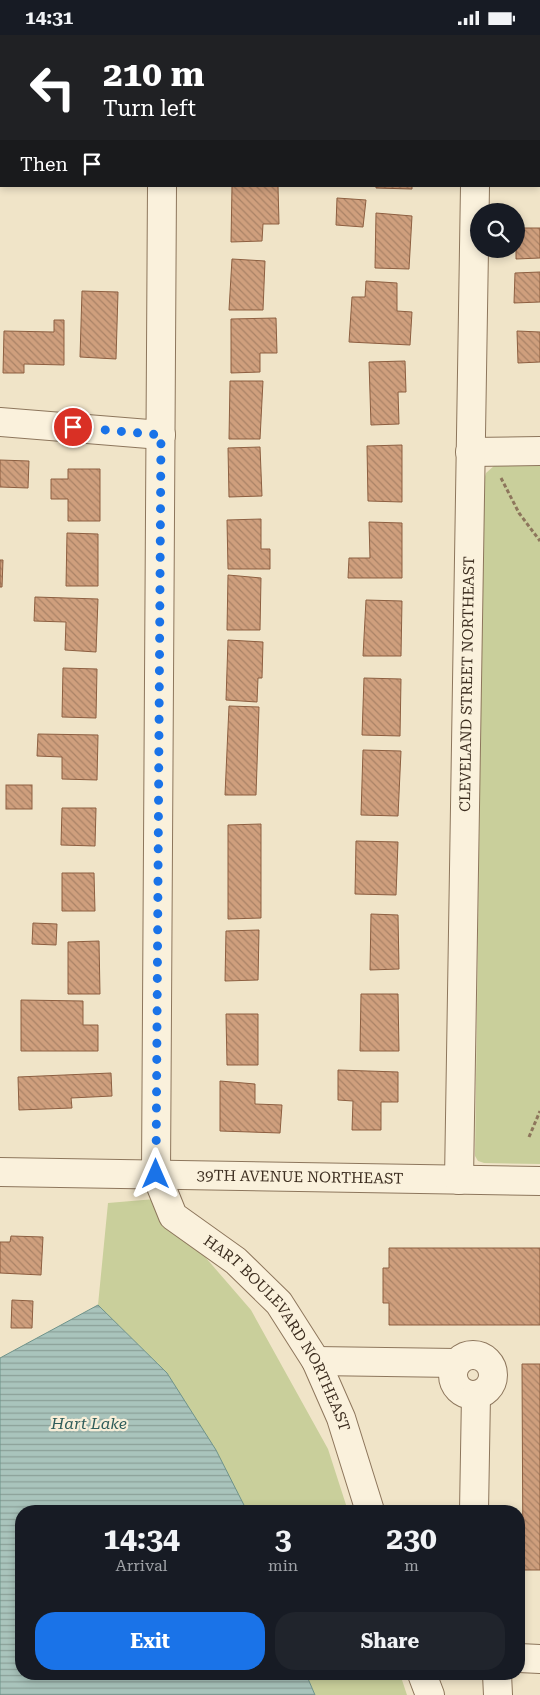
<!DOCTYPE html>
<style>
:root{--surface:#171b24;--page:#20242c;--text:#f1f3f6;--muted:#9ea1a6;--accent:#1a73e8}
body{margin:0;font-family:"Roboto Serif",serif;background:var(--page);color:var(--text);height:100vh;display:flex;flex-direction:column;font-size:19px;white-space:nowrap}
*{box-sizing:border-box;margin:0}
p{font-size:16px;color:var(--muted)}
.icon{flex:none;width:28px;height:28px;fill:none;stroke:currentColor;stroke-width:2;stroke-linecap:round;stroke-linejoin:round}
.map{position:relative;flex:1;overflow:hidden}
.details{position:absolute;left:15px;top:1470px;width:510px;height:175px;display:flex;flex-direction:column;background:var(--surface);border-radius:20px;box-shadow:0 2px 8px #0003}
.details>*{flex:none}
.guide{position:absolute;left:0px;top:0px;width:540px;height:152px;box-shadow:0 2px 8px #0003;background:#202124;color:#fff;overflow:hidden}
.controls{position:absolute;left:470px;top:168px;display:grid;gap:10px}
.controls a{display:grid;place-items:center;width:55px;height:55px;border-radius:50%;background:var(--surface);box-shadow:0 2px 8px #0003;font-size:25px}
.pin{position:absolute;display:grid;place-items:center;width:42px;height:42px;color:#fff;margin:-21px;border:2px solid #fff;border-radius:50%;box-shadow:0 1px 5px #0007}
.me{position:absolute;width:55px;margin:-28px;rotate:0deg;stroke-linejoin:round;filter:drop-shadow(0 0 4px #0008)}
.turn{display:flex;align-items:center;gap:18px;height:105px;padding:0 20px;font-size:22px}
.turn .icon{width:65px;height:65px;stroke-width:2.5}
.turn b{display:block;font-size:35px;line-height:42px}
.then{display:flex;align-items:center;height:48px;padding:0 20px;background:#0003;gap:10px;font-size:19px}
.eta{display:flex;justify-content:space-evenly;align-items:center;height:85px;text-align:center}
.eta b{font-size:30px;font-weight:700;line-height:35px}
.cta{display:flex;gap:10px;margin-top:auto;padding:10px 20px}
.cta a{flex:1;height:58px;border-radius:20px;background:var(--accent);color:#fff;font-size:20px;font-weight:700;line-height:58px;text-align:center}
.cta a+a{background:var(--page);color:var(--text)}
.status{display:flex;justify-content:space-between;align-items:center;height:35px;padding:0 25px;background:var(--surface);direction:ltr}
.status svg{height:14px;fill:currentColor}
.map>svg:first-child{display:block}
.green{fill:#c9cf9b}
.water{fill:url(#water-rules);stroke:#6f938a}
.building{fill:url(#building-back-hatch);stroke:#8d5f41}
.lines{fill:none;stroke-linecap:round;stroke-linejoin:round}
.minor-casing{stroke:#8d765c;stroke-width:30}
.path{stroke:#8d765c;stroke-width:3;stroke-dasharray:4 2.5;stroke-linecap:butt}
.minor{stroke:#faf1dc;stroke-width:28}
.route{stroke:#1a73e8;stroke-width:9;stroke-dasharray:0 16.2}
.labels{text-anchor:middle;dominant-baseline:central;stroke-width:4.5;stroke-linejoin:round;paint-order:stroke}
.street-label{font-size:15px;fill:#3d2e20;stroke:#f7eed8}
.water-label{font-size:16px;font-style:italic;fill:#2f5d5a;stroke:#f7eed8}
</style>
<div class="status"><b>14:31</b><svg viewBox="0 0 49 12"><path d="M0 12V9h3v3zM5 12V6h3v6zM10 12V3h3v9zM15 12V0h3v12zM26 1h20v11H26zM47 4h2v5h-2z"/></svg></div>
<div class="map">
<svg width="540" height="1660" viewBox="0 0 540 1660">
<defs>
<pattern id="water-rules" width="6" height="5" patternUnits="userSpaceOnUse" patternTransform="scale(1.25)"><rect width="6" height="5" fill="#a9c4bc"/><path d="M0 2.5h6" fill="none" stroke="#8ba098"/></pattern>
<pattern id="building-back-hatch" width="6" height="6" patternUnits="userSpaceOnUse" patternTransform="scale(1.25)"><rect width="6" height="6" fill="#cf9f7d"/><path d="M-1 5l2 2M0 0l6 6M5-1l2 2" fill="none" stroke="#a98266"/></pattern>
</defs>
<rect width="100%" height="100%" fill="#f0e4c8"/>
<g class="green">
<polygon points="495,430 540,430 540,1129 484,1128 478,1126 475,1121 484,445 486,438"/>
<polygon points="155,1164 251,1275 328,1414 348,1476 247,1476 167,1338 98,1270 108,1168"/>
<polygon points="306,1639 400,1639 407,1660 315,1660"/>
</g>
<polygon class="water" points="98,1270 167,1338 216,1415 247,1476 21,1476 21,1639 306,1639 315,1660 0,1660 0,1323"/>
<g class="building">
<rect x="234" y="0" width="35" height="1"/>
<polygon points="377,0 415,0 415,1"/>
<rect x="0" y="108" width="1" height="37"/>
<polygon points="232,151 278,151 279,189 263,189 262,206 231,207"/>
<polygon points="376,151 412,151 412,154 376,153"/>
<polygon points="337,163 366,165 363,192 336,190"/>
<polygon points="376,178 412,181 409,234 375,233"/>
<polygon points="516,193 540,193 540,223 516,224"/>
<polygon points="232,224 265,226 263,275 229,275"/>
<polygon points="540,237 540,267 514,268 515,238"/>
<polygon points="366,246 397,248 397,276 412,277 410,310 349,307 352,262 365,262"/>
<polygon points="82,256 118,257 116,324 80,322"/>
<polygon points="276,283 277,318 260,318 260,337 231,338 231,284"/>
<polygon points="54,285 64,285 64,330 24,329 24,338 3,338 4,296 54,297"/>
<polygon points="517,296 540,297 540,327 518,328"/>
<polygon points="405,326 406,357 398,357 399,389 371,390 369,327"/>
<polygon points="230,346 263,346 260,404 229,404"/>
<polygon points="402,410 402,467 368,466 367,411"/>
<polygon points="260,412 262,461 229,462 228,413"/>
<polygon points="0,425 29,426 28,453 0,452"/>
<polygon points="68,434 100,434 100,486 68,486 68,464 51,464 51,444 68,444"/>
<polygon points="261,484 261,514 270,514 270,534 228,534 227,485"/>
<polygon points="369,487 402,488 402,543 348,543 349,523 370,523"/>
<polygon points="67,498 98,499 98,551 66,551"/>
<polygon points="0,525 3,525 2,552 0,552"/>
<polygon points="228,540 261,543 260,595 227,595"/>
<polygon points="35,562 98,564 96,617 65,615 66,587 34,586"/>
<polygon points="366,565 402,566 401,621 363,621"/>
<polygon points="228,605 263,607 262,643 258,643 257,667 226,665"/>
<polygon points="63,633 97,634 96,683 62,682"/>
<polygon points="364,643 401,644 400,701 362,700"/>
<polygon points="229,671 259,672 256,760 225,760"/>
<polygon points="38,699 98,700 97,745 62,744 62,722 37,721"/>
<polygon points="363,715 401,716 398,781 361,780"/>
<rect x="6" y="750" width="26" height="24"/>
<polygon points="62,773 96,773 95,811 61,810"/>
<polygon points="261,789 261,883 228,884 228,790"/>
<polygon points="356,806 398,807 396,860 355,859"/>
<polygon points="62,838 94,838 95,876 62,876"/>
<polygon points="371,879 398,880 399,934 370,935"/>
<polygon points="33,888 57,889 56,910 32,909"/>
<polygon points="259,895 258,945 225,946 226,896"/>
<polygon points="99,906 100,959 68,959 68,907"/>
<polygon points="361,959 398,959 399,1016 360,1016"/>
<polygon points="21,965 83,966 83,990 98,990 98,1016 21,1016"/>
<polygon points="226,979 258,979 258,1030 227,1030"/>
<polygon points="338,1035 398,1037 398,1067 381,1067 381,1095 352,1095 353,1066 338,1065"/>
<polygon points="111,1038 112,1061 71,1063 72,1073 19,1075 18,1042"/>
<polygon points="220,1046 255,1049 255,1069 282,1070 280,1098 220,1096"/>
<polygon points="11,1201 43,1202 41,1240 0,1238 0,1207 10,1207"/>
<polygon points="389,1213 540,1213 540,1290 389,1290 389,1268 383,1268 383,1233 389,1233"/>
<polygon points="12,1265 33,1266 32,1293 11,1293"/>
<polygon points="522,1329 540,1329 540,1535 523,1535"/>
</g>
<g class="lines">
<g class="minor-casing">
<g id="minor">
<polyline points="163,1 163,0"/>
<polyline points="477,1 477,0"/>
<polyline points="0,53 1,53"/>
<polyline points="539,60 540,60"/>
<path id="s1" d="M162,151L156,1139L173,1181L236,1226L279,1268L316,1326L341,1383L370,1476"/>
<polyline points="0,387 161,400"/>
<polyline points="470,417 540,416"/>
<path id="s2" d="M0,1137L540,1146"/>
<path id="s3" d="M459,1145L475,151"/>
<circle cx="473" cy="1340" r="20"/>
<polyline points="316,1326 456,1328"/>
<polyline points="474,1476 476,1360"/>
<polyline points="519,1623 540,1624"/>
<polyline points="422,1639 430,1660"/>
<polyline points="497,1639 498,1660"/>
</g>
</g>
<g class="path">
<polyline points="501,443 519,478 540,506"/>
<polyline points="529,1102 540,1076"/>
</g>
<use href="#minor" class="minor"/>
</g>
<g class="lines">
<polyline class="route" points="73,392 161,400 156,1139"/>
</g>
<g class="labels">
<g class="street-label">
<text stroke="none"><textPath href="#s3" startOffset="496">CLEVELAND STREET NORTHEAST</textPath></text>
<text stroke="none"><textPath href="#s2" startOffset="300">39TH AVENUE NORTHEAST</textPath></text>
<text stroke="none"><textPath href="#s1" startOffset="1194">HART BOULEVARD NORTHEAST</textPath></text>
</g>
<g class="water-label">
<text x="89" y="1388">Hart Lake</text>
</g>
</g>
</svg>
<div class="controls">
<a><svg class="icon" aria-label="search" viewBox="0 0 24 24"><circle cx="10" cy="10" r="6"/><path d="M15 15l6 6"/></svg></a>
</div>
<div class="pin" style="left:73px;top:392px;background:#d93025"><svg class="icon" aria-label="arrive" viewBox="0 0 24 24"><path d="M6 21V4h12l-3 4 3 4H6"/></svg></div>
<svg class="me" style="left:156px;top:1139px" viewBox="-20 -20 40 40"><path d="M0-17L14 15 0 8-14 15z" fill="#1a73e8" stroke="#fff" stroke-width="4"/></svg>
<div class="guide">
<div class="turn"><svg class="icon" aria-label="left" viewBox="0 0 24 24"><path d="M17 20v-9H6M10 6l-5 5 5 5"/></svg><div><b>210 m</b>Turn left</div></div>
<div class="then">Then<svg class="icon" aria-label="arrive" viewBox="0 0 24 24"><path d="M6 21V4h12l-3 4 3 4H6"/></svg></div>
</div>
<section class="details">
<div class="eta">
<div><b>14:34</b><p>Arrival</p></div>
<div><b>3</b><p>min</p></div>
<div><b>230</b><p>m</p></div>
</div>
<div class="cta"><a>Exit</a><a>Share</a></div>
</section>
</div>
